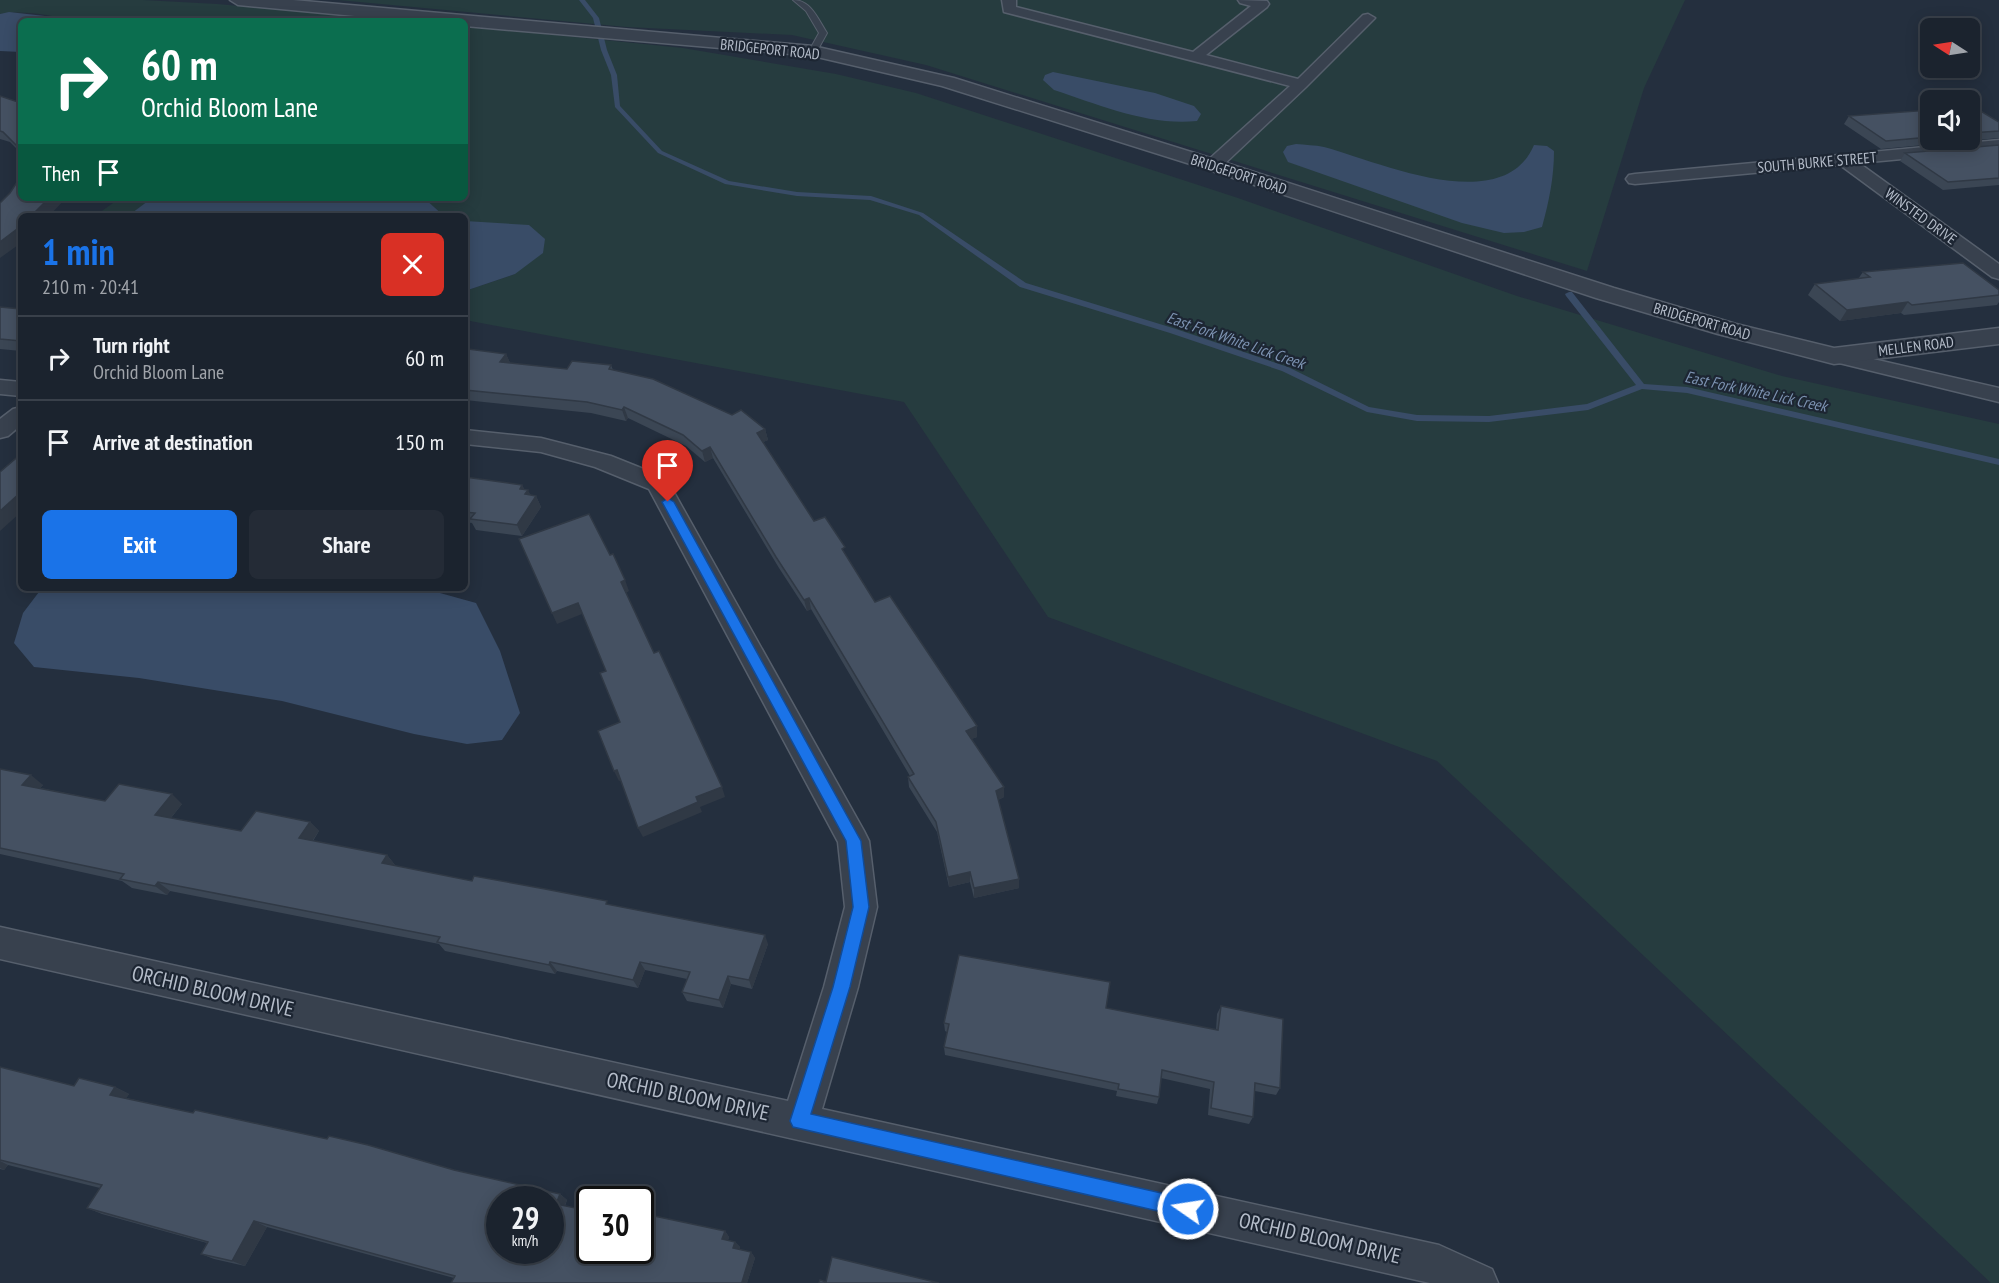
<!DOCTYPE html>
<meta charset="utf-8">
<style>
:root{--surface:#1b232e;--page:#242b36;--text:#f1f3f6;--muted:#a0a4aa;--line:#39404a;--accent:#1a73e8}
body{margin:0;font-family:"PT Sans Narrow",sans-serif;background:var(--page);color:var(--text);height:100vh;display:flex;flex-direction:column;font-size:22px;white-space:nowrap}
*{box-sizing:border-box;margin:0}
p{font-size:20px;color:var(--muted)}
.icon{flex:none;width:33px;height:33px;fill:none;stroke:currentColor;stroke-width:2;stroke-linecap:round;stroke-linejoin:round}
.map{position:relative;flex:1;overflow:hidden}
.drawer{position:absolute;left:18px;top:213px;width:450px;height:378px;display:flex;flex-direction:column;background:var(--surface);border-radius:9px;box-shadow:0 3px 15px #0003,0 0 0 2px var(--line)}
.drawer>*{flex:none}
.top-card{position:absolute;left:18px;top:18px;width:450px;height:183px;border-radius:9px;box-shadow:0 3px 15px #0003,0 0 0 2px var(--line);background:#0b6e4f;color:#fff;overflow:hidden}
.needle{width:39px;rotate:282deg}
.controls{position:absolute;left:1920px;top:18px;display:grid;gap:12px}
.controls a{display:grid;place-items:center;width:60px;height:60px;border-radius:9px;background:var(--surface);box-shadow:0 3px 15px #0003,0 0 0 2px var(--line);font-size:30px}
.speed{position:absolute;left:486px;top:1186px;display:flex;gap:12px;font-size:30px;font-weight:700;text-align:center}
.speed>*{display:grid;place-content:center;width:78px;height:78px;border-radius:50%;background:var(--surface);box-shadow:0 3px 15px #0003,0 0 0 2px var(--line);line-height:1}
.speed small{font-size:15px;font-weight:400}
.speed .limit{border:3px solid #111;border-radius:9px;background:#fff;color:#111}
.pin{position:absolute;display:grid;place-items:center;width:51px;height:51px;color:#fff;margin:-62px -26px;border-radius:50% 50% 50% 0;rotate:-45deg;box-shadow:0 0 6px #0007}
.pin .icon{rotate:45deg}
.me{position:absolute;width:66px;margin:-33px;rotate:283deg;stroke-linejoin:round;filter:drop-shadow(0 0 4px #0008)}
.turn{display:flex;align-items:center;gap:21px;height:126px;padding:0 24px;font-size:27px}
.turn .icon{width:78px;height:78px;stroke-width:2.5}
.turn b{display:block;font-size:42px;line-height:51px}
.then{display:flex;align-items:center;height:57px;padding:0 24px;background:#0003;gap:12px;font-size:22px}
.round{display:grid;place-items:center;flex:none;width:63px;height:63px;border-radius:9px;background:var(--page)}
.summary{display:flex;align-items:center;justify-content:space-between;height:102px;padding:0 24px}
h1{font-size:36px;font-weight:600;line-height:45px;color:var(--accent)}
.action{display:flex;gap:12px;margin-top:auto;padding:12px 24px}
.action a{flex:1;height:69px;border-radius:9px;background:var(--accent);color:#fff;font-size:24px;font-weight:600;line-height:69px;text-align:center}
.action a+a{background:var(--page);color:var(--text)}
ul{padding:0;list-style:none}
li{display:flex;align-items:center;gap:18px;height:84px;padding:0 24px;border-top:2px solid var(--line)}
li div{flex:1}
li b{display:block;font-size:22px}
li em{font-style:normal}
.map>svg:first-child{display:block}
.green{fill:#263c3f}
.water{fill:#394c67}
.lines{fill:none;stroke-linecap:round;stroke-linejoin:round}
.stream{fill:#394c67;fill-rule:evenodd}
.service-casing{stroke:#565f6c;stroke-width:2}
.minor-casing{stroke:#565f6c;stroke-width:3}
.tertiary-casing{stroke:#565f6c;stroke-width:3}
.service{fill:#38414e;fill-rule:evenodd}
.minor{fill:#38414e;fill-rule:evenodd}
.tertiary{fill:#38414e;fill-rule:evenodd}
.wall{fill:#3b4654}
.shaded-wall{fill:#303945}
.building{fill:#455162;stroke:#303945;stroke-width:1.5;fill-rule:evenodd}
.route{fill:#1a73e8;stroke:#114b97;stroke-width:1.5}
.labels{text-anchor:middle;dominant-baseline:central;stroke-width:4.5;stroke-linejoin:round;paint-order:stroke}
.far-street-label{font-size:15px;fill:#b4bcc9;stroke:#1d2633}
.far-water-label{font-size:16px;font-style:italic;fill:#7c92b1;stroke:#1d2633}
.near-street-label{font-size:21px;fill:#b4bcc9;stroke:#1d2633}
</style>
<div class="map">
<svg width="1999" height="1283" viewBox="0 0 1999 1283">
<rect width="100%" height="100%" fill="#242f3e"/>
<g class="green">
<path d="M0,0H143L217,4L410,21H71C52,14 20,10 0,14Z"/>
<polygon points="338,0 1685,0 1644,88 1587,271 926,65 792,35 627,27"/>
<polygon points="465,26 683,48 836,74 916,93 1238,198 1517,296 1782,376 1999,424 1999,1283 1991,1283 1437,761 1048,617 904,402 465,320 465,291 515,274 465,221 465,216 444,216 424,199 465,198"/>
<polygon points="120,198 162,198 138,216 95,216"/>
</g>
<g class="water">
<polygon points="9,12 63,18 71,21 21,21 21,52 0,51 0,14"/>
<path d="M1053,72L1155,93L1194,106L1201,114L1197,121C1148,126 1100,105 1054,90L1043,80L1045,75Z"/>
<path d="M1296,144C1305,145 1315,145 1324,147C1377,161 1503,219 1534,145L1547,146L1554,151C1554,177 1549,202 1542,227L1524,232L1504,233L1462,223L1288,162L1283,152L1287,146Z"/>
<polygon points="152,198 424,198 444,216 128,216"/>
<polygon points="465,221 529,225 545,239 543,253 515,274 465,291"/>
<polygon points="42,588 422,588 476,603 500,651 520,713 502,740 467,744 414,734 282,701 139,678 34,667 14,643 23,613"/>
</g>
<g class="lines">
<polygon class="stream" points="579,0 585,0 599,18 607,50 617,75 620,106 662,151 729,181 797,192 871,196 923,213 1026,283 1176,329 1288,367 1369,407 1417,415 1489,416 1587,404 1636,385 1566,296 1565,294 1569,292 1572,292 1644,384 1687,387 1999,459 1999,465 1687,393 1642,389 1588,410 1489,422 1417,421 1367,412 1282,371 1170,333 1020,287 919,215 870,200 797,196 725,184 658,153 615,107 611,75 601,50 593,18"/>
<g class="service-casing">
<path id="service" d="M793,0C811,0 818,19 827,33L816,53L809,51L819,33L806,11Z"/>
</g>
<g class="minor-casing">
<g id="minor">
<polygon points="1002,0 1016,0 1016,7 1193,52 1251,6 1240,3 1238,0 1267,1 1269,4 1267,7 1206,55 1298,79 1363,15 1368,14 1375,18 1306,87 1219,169 1207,169 1204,165 1207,161 1290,86 1004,12"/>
<polygon points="1999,140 1999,150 1859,163 1999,264 1999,279 1992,277 1840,165 1635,184 1629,183 1626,179 1629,175 1635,174"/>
<polygon points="1834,350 1999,388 1999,402 1827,360 1823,356 1827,352"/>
<polygon points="0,380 21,382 21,396 0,394"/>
<polygon points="21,407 21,425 8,436 0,438 0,419 13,409"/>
<polygon points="465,430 541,438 611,456 666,478 864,831 869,841 877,907 858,987 822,1109 1439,1245 1492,1269 1498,1283 1430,1283 0,959 0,927 788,1101 824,987 845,907 838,842 649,489 595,467 541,452 465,444"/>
</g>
</g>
<g class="tertiary-casing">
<polygon id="tertiary" points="230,0 293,0 813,46 954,78 1220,161 1614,288 1736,324 1834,348 1999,328 1999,344 1834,364 1718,334 1596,298 1206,169 942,86 813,56 465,26 465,21 408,21 238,5"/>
</g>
<use href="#service" class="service"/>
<use href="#minor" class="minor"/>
<use href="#tertiary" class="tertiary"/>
</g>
<g class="wall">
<polygon points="0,96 21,103 21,153 10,142 0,139"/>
<polygon points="1970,107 1999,122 1999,138 1881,149 1844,124 1849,116 1930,110 1930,140 1970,140"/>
<polygon points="1999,145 1999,185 1943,190 1900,161 1905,153"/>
<polygon points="1863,272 1999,290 1999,302 1997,305 1904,315 1901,313 1840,321 1808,295 1815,284 1858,279"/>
<polygon points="0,307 21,309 21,351 0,349"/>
<polygon points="465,351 506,354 510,363 567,369 611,365 613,370 732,415 765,429 768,440 763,442 814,521 846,556 875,602 977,726 977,737 971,739 1004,797 998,800 1019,879 1019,888 974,898 970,882 949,887 937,832 909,787 908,777 910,776 811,609 807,611 779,568 713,458 705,462 686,446 628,418 626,421 591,413 465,400"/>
<polygon points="465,477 522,485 524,489 531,495 536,496 541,507 522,536 476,530 472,523 465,522"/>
<polygon points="0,769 43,785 40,788 105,801 182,804 171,818 241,831 310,822 319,831 313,841 387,855 395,865 394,866 472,881 609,905 768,944 752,989 731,984 723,1008 687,1001 682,992 687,979 645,970 638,988 557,971 555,974 445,951 439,944 170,891 167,895 132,888 122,881 0,854"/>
<polygon points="1221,1006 1280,1088 1276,1095 1255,1091 1253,1117 1249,1124 1208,1115 1210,1089 1161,1078 1159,1097 1157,1104 1116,1096 1117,1091 945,1055 944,1047 947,1032 945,1031 944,1023 1106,1008 1216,1030 1217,1014"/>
<polygon points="0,1067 74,1086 115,1087 129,1094 126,1098 560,1194 567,1200 565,1206 590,1251 725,1231 729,1237 728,1240 735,1242 740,1247 739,1250 751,1252 755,1258 747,1283 451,1283 454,1278 267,1227 245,1266 214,1259 201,1254 207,1243 102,1214 87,1208 100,1188 8,1165 4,1170 0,1169"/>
</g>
<g class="shaded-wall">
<polygon points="49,198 66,198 49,216 31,216"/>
<polygon points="21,226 21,243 0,258 0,242"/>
<polygon points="1908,302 1901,313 1840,321 1847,310"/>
<polygon points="506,354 511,365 500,362"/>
<polygon points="624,407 628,418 626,421 622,410"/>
<polygon points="765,429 768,440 759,444 757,433"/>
<polygon points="710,447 713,458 705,462 702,451"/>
<polygon points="522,485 526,493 528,490 533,500 536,496 541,507 522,536 517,525 520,489"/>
<polygon points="21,492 21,512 0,531 0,511"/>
<polygon points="625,580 629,591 626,593 621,582"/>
<polygon points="809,598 811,609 807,611 804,600"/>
<polygon points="578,603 582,614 557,624 552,613"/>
<polygon points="977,726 977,737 966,741 966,731"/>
<polygon points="617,770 622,780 619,781 614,771"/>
<polygon points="31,775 43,785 34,795 22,785"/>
<polygon points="722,787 725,797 700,807 702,812 643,837 638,828 696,797"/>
<polygon points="1004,787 1004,797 996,801 996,791"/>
<polygon points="172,794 182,804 166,824 155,815"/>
<polygon points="310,822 319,831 308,847 299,838"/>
<polygon points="387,855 395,865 390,873 382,863"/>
<polygon points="970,872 970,882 949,887 948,877"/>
<polygon points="1019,879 1019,888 974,898 974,888"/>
<polygon points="158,882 170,891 167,895 155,886"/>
<polygon points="765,935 768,944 752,989 749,980"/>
<polygon points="550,962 557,971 555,974 549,965"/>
<polygon points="640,962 645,970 638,988 633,980"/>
<polygon points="728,976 731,984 723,1008 719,1000"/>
<polygon points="115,1087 129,1094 124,1102 110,1095"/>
<polygon points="0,1161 8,1165 4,1170 0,1168"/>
<polygon points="560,1194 567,1200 563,1209 556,1204"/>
<polygon points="254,1221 267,1227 245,1266 232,1261"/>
<polygon points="725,1231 729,1237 727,1244 722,1239"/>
<polygon points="735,1242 740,1247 738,1253 733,1248"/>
<polygon points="751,1252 755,1258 747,1283 743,1283 742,1282"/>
</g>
<g class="building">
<polygon points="0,96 21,103 21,150 3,132 0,131"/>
<polygon points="1970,107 1974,107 1999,122 1999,131 1970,133"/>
<polygon points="1930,110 1930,137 1886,141 1849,116"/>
<polygon points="1999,145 1999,178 1948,182 1905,153"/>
<polygon points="21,176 21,198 49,198 31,216 21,216 21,226 0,242 0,203 10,193"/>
<polygon points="1963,263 1999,290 1999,295 1912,305 1908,302 1847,310 1815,284 1870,277 1863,272"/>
<polygon points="0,307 21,309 21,341 0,339"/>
<polygon points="468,349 506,354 500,362 567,369 572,361 611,365 609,369 653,379 732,415 741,410 765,429 757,433 814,521 825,517 845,547 842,549 875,602 890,596 977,726 966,731 1004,787 996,791 1019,879 974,888 970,872 948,877 936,822 908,777 914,774 809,598 804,600 776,557 710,447 702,451 683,435 624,407 622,410 587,402 465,390 465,351 466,351"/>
<polygon points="21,454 21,492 0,511 0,472"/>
<polygon points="465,477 522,485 520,489 528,490 525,494 536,496 517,525 470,519 475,513 465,512"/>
<polygon points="589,514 610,555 613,554 625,580 621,582 654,653 659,651 722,787 696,797 698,802 638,828 617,770 614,771 598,731 620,722 600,673 606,671 578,603 552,613 519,539"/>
<polygon points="0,769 31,775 22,785 105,801 119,784 172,794 155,815 241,831 256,811 310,822 299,838 387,855 382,863 472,881 474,876 545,889 607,901 606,904 765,935 749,980 728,976 719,1000 682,992 690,972 640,962 633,980 550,962 549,965 437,942 440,937 158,882 155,886 120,879 124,874 0,848"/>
<polygon points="959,955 1110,982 1106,1008 1218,1030 1221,1006 1283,1019 1280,1088 1255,1083 1253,1117 1211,1108 1214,1082 1162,1070 1159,1097 1118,1089 1119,1084 944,1047 949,1024 944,1023"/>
<path d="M0,1067L74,1086L79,1078L115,1087L110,1095L193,1113L195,1110L327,1139L329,1136L368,1145L454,1170L560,1194L556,1204L590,1211V1251H640V1213L725,1231L722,1239L735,1242L733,1248L751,1252L742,1282L745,1283H451L455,1276L254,1221L232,1261L201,1254L208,1242L87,1208L102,1185L0,1160ZM500,1200H550V1251H500Z"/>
<polygon points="832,1257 939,1283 819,1283 820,1280 826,1282"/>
</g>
<polygon class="route" points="668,498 674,502 861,841 869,907 850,987 811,1114 1188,1199 1195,1202 1198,1209 1195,1215 1188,1218 793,1127 790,1121 833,987 853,907 846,841 662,502"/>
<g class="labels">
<g class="far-street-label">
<text transform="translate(770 49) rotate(6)">BRIDGEPORT ROAD</text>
<text transform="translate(1817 162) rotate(-5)">SOUTH BURKE STREET</text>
<text transform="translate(1239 174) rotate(18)">BRIDGEPORT ROAD</text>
<text transform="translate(1921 216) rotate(36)">WINSTED DRIVE</text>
<text transform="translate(1702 321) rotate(16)">BRIDGEPORT ROAD</text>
<text transform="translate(1916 346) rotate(-7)">MELLEN ROAD</text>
</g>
<g class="far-water-label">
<text transform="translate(1236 340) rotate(19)">East Fork White Lick Creek</text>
<text transform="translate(1756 391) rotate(12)">East Fork White Lick Creek</text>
</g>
<g class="near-street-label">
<text transform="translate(213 991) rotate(13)">ORCHID BLOOM DRIVE</text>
<text transform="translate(688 1096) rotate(12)">ORCHID BLOOM DRIVE</text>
<text transform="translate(1320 1238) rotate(13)">ORCHID BLOOM DRIVE</text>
</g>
</g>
</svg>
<div class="controls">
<a><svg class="needle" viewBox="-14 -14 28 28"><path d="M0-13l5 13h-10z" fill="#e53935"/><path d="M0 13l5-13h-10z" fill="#a0a4aa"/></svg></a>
<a><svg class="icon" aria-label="sound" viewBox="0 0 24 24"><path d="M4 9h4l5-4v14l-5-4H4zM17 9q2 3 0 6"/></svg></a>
</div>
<div class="speed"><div>29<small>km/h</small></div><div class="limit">30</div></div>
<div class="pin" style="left:668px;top:502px;background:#d93025"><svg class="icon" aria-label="arrive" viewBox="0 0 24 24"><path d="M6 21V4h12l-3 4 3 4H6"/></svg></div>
<svg class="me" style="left:1188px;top:1209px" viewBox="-20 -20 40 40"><circle r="17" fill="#1a73e8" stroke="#fff" stroke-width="3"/><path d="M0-11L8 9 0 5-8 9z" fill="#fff"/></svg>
<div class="top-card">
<div class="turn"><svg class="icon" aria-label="right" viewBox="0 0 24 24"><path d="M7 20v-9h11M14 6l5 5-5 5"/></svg><div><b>60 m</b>Orchid Bloom Lane</div></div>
<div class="then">Then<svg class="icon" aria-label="arrive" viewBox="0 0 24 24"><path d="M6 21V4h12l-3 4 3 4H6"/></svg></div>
</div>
<section class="drawer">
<div class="summary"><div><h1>1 min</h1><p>210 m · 20:41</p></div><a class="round" style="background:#d93025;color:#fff"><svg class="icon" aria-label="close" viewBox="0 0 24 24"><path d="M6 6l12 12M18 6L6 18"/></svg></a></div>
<ul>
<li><svg class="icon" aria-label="right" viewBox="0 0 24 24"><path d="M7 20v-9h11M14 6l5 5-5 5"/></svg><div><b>Turn right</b><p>Orchid Bloom Lane</p></div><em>60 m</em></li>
<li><svg class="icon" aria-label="arrive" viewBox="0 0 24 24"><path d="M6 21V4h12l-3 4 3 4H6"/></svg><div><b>Arrive at destination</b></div><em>150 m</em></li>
</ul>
<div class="action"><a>Exit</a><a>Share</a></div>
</section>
</div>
